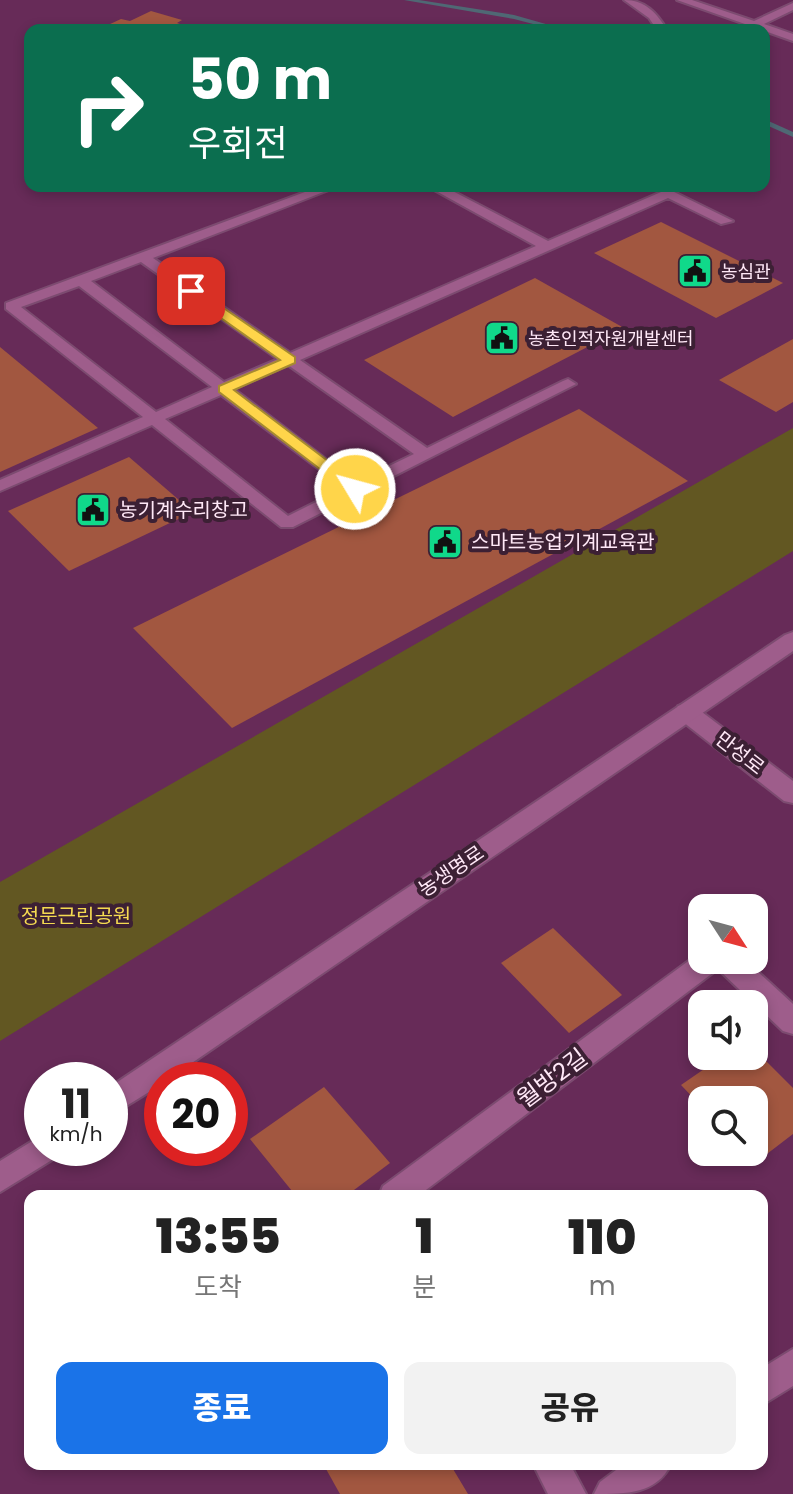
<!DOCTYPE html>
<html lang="ko">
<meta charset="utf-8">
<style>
:root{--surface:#fff;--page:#f2f2f2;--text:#222;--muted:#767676;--accent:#1a73e8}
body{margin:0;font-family:Poppins,"Noto Sans KR",sans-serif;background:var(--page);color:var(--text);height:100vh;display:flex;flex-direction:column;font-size:30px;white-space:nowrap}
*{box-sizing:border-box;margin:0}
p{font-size:26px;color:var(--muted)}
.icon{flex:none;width:44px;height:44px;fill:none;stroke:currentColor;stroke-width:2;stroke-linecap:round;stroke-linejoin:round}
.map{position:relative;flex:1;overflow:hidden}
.sheet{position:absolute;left:24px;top:1190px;width:744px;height:280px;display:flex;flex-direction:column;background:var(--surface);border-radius:16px;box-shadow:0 4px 12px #0003}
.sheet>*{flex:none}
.guide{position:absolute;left:24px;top:24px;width:746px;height:168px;border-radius:16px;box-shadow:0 4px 12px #0003;background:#0b6e4f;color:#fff;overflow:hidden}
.needle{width:52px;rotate:126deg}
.controls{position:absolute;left:688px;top:894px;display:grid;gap:16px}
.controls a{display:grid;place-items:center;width:80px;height:80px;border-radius:16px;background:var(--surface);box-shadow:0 4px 12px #0003;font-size:40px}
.speed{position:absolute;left:24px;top:1062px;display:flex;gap:16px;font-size:40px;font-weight:700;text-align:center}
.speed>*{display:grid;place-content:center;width:104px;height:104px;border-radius:50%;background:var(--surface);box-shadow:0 4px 12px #0003;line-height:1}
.speed small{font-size:20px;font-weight:400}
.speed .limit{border:12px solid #d22;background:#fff;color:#111}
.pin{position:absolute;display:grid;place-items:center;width:68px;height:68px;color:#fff;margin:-34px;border-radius:16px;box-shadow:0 4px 12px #0006}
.me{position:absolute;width:88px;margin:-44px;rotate:307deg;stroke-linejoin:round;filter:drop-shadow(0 0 6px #0008)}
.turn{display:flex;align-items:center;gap:28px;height:168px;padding:0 32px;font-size:36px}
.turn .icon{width:104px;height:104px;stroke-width:2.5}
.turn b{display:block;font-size:56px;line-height:68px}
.eta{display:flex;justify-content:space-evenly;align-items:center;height:136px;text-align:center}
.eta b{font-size:48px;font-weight:800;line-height:56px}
.cta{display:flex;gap:16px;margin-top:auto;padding:16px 32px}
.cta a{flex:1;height:92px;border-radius:16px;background:var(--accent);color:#fff;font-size:32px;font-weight:800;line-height:92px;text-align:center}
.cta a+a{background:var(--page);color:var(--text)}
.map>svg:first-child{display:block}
.green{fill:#625722}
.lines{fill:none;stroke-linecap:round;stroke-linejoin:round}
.stream{fill:#4f6874;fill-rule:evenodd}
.building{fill:#a25740}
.service-casing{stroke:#7c4b70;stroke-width:4}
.minor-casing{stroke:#7c4b70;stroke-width:4}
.tertiary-casing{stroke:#7c4b70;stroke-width:4}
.service{fill:#9e5d8b;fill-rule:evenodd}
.minor{fill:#9e5d8b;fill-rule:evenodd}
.tertiary{fill:#9e5d8b;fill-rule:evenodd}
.route{fill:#ffd54a;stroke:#a68a30;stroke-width:2}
.labels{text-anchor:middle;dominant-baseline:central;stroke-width:8;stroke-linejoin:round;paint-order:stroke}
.far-poi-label{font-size:18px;fill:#ffe8f7;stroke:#3c2034;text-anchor:start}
.poi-label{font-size:20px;fill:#ffe8f7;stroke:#3c2034;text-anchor:start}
.street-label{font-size:20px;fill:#ffe8f7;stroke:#3c2034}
.park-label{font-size:20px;fill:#f5da51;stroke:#3c2034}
.near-street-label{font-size:24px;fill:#ffe8f7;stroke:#3c2034}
</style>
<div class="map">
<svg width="793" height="1494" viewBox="0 0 793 1494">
<rect width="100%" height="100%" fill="#672b58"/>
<polygon class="green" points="793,428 793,551 0,1041 0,882"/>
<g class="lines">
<g class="stream">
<polygon points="404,0 419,0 514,15 567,30 556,30 514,19"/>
<polygon points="764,119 793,132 793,137 764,124"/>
</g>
</g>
<g class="building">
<polygon points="151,11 182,20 177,23 198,30 97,30 121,19 130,21"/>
<polygon points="661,222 783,283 716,318 594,253"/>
<polygon points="535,278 624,328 453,417 364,360"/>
<polygon points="793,339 793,402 776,412 719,380"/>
<polygon points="0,347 98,428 0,472"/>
<polygon points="579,409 688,481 232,728 133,628"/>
<polygon points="129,457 193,512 69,571 8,511"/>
<polygon points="553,928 622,995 569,1033 501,963"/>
<polygon points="754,1049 793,1088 793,1134 755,1163 745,1152 754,1152 754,1100 702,1100 702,1107 681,1085 723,1056 754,1056"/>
<polygon points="324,1087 390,1163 346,1196 296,1196 250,1139"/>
<polygon points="334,1464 450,1464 468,1494 340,1494 326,1469"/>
</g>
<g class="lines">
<g class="service-casing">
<g id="service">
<path d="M624,0C645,0 657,13 667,30H657L649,18Z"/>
<polygon points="677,0 692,0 754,21 793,3 793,10 764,24 793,34 793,41"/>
<path d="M321,186H339L153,258L290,353L536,246L427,186H443L548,241L668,189L733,221L721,224L668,198L300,360L427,448L563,381L568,379L576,384L293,527H281L152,425L0,491V480L143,417L6,309V303ZM141,262L278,359L224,382L91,281ZM79,286L212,387L156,412L21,307ZM288,365L414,454L356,482L234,389ZM221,395L344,488L288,516L165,419Z"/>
</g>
</g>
<g class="minor-casing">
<g id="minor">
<polygon points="686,704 694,706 793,781 793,803 784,801 678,718 674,712 678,706"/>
<polygon points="702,951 702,960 745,960 793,1004 793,1034 783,1031 718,969 418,1196 379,1196 383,1186"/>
<polygon points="793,1349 793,1386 762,1405 762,1368"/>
<polygon points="533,1464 570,1464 586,1494 548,1494"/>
<path d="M624,1464H671C657,1494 626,1494 594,1494L600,1482Z"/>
</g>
</g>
<g class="tertiary-casing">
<g id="tertiary">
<polygon points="793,632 793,651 167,1080 162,1080 162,1084 110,1116 110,1087 785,635"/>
<polygon points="42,1135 42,1148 59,1148 55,1158 0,1192 0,1161"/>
</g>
</g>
<use href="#service" class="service"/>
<use href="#minor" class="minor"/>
<use href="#tertiary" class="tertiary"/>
</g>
<polygon class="route" points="187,289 196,289 295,357 295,363 234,390 361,486 361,492 350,492 219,392 219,386 280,360 187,294"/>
<defs>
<g id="civic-square" transform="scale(1.8)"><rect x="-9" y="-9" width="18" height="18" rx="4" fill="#10d98a" stroke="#3c2034"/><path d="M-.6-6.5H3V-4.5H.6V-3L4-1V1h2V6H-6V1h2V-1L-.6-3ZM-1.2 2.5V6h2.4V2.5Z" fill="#111"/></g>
</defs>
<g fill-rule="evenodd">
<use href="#civic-square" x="695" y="271"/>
<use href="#civic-square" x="502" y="338"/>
<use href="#civic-square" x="93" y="510"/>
<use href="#civic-square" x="445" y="542"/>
</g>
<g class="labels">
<g class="far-poi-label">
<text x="721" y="271">농심관</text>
<text x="528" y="338">농촌인적자원개발센터</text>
</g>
<g class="poi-label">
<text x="119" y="510">농기계수리창고</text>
<text x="471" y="542">스마트농업기계교육관</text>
</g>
<g class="street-label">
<text transform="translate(740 753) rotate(38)">만성로</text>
<text transform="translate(451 871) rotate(-34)">농생명로</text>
</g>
<g class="park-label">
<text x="76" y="916">정문근린공원</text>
</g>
<g class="near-street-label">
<text transform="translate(552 1078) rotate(-37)">월방2길</text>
</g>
</g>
</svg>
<div class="controls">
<a><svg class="needle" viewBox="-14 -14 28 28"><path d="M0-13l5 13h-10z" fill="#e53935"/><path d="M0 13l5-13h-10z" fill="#767676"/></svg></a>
<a><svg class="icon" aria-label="sound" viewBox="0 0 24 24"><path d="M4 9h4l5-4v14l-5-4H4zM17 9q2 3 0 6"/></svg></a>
<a><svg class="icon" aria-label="search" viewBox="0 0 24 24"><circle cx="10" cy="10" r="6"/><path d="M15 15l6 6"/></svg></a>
</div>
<div class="speed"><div>11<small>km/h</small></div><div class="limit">20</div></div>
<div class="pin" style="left:191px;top:291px;background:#d93025"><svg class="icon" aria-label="arrive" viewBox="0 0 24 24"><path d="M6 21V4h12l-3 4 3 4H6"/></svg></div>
<svg class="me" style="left:355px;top:489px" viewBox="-20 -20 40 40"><circle r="17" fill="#ffd54a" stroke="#fff" stroke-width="3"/><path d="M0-11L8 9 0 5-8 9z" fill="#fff"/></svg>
<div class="guide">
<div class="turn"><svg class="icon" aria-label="right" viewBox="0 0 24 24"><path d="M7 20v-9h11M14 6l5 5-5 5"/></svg><div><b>50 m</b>우회전</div></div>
</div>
<section class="sheet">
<div class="eta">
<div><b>13:55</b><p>도착</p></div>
<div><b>1</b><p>분</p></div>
<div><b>110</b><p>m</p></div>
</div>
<div class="cta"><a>종료</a><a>공유</a></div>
</section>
</div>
